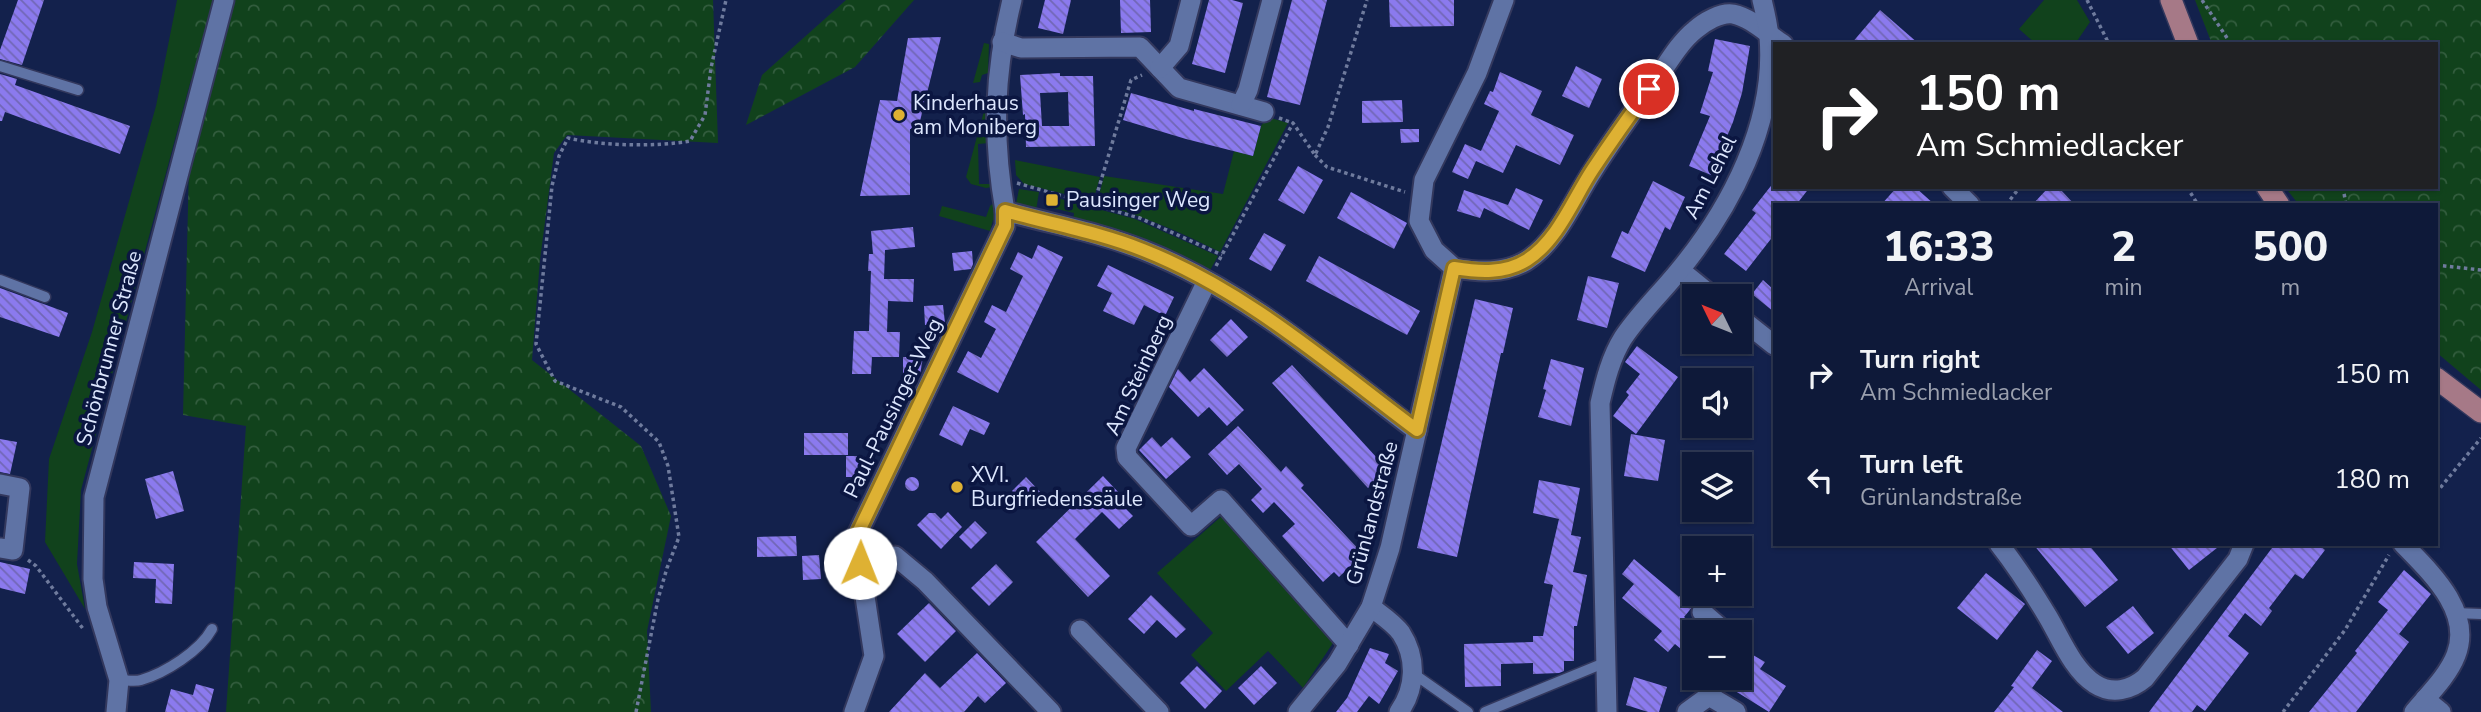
<!DOCTYPE html>
<meta charset="utf-8">
<style>
:root{--surface:#0e1939;--page:#172241;--text:#f1f3f6;--muted:#9ba0ae;--line:#2e3853}
body{margin:0;font-family:"Nunito Sans",sans-serif;background:var(--page);color:var(--text);height:100vh;display:flex;flex-direction:column;font-size:26px;white-space:nowrap}
*{box-sizing:border-box;margin:0}
p{font-size:23px;color:var(--muted)}
.icon{flex:none;width:38px;height:38px;fill:none;stroke:currentColor;stroke-width:2;stroke-linecap:round;stroke-linejoin:round}
.map{position:relative;flex:1;overflow:hidden}
.panel{position:absolute;left:1773px;top:203px;width:665px;height:343px;display:flex;flex-direction:column;background:var(--surface);border-radius:0px;box-shadow:0 2px 5px #0004,0 0 0 2px var(--line)}
.panel>*{flex:none}
.banner{position:absolute;left:1773px;top:42px;width:665px;height:147px;border-radius:0px;box-shadow:0 2px 5px #0004,0 0 0 2px var(--line);background:#202124;color:#fff;overflow:hidden}
.needle{width:46px;rotate:313deg}
.tools{position:absolute;left:1682px;top:284px;display:grid;gap:14px}
.tools a{display:grid;place-items:center;width:70px;height:70px;border-radius:0px;background:var(--surface);box-shadow:0 2px 5px #0004,0 0 0 2px var(--line);font-size:35px}
.pin{position:absolute;display:grid;place-items:center;width:60px;height:60px;color:#fff;margin:-30px;border:4px solid #fff;border-radius:50%;box-shadow:0 2px 7px #0007}
.me{position:absolute;width:77px;margin:-38px;rotate:1deg;stroke-linejoin:round;filter:drop-shadow(0 0 5px #0008)}
.turn{display:flex;align-items:center;gap:24px;height:147px;padding:0 28px;font-size:32px}
.turn .icon{width:91px;height:91px;stroke-width:2.5}
.turn b{display:block;font-size:49px;line-height:60px}
.eta{display:flex;justify-content:space-evenly;align-items:center;height:119px;text-align:center}
.eta b{font-size:42px;font-weight:800;line-height:49px}
ul{padding:0;list-style:none}
li{display:flex;align-items:center;gap:21px;height:105px;padding:0 28px}
li div{flex:1}
li b{display:block;font-size:26px}
li em{font-style:normal}
.map>svg:first-child{display:block}
.green{fill:#11421c}
.forest{fill:url(#forest-crowns)}
.building{fill:url(#building-back-hatch);fill-rule:evenodd}
.lines{fill:none;stroke-linecap:round;stroke-linejoin:round}
.service-casing{stroke:#33385d;stroke-width:13}
.minor-casing{stroke:#33385d;stroke-width:23}
.primary-casing{stroke:#33385d;stroke-width:24}
.path{stroke:#6f7b9d;stroke-width:3.5;stroke-dasharray:3.5 3.5;stroke-linecap:butt}
.service{stroke:#5f73a5;stroke-width:10}
.minor{stroke:#5f73a5;stroke-width:19}
.primary{stroke:#a67987;stroke-width:21}
.route-casing{stroke:#907321;stroke-width:18}
.route{stroke:#deb133;stroke-width:12}
.poi-dot{fill:#deb133;stroke:#0b1641;stroke-width:2.5}
.labels{text-anchor:middle;dominant-baseline:central;stroke-width:7;stroke-linejoin:round;paint-order:stroke}
.poi-label{font-size:21px;fill:#dde7fe;stroke:#0b1641;text-anchor:start}
.street-label{font-size:21px;fill:#dde7fe;stroke:#0b1641}
</style>
<div class="map">
<svg width="2481" height="712" viewBox="0 0 2481 712">
<defs>
<pattern id="forest-crowns" width="20" height="18" patternUnits="userSpaceOnUse" patternTransform="scale(1.75)"><rect width="20" height="18" fill="#11421c"/><path d="M2 6a3 3 0 1 1 6 0M12 15a3 3 0 1 1 6 0" fill="none" stroke="#335d3e"/></pattern>
<pattern id="building-back-hatch" width="6" height="6" patternUnits="userSpaceOnUse" patternTransform="scale(1.75)"><rect width="6" height="6" fill="#8b7aee"/><path d="M-1 5l2 2M0 0l6 6M5-1l2 2" fill="none" stroke="#7167b5"/></pattern>
</defs>
<rect width="100%" height="100%" fill="#13214c"/>
<g class="green">
<polygon points="177,0 211,0 211,5 81,490 77,564 85,609 45,542 49,459 92,332 156,106"/>
<polygon points="2044,0 2077,0 2090,22 2075,44 2036,44 2019,29"/>
<polygon points="984,43 989,44 988,73 982,75 980,82 973,83"/>
<polygon points="987,100 989,143 978,144 979,184 990,184 992,187 986,188 971,184 966,177"/>
<path d="M1267,117L1288,123L1220,252C1180,232 1141,215 1097,203L1104,176L1223,194L1234,151L1253,156L1261,126Z"/>
<polygon points="1015,160 1100,177 1093,201 1024,184 1016,175"/>
<polygon points="1019,189 1039,192 1036,211 1016,204"/>
<polygon points="1046,195 1135,219 1218,256 1209,272 1073,221 1074,213 1044,206"/>
<polygon points="995,202 999,219 993,220 990,231 939,216 942,206 986,217 990,206"/>
<polygon points="1224,514 1335,640 1303,688 1268,651 1226,691 1191,655 1213,633 1157,573"/>
</g>
<g class="forest">
<polygon points="193,0 713,0 718,143 567,135 554,153 540,260 532,360 641,446 671,516 647,631 651,712 226,712 246,426 183,415"/>
<polygon points="846,0 914,0 855,67 746,125 762,75"/>
<polygon points="2195,0 2481,0 2481,390 2436,352 2436,205 2299,205 2285,187 2436,187 2436,44 2212,44"/>
</g>
<g class="building">
<polygon points="18,0 44,0 22,65 0,59 0,50"/>
<polygon points="1045,0 1071,0 1063,34 1038,28"/>
<polygon points="1120,0 1150,0 1151,32 1121,33"/>
<polygon points="1209,0 1232,0 1243,3 1225,73 1192,64"/>
<polygon points="1292,0 1327,0 1300,105 1267,97"/>
<polygon points="1389,0 1454,0 1454,26 1390,27"/>
<polygon points="1880,10 1919,44 1851,44"/>
<polygon points="941,37 918,129 910,129 910,195 860,196 880,100 897,101 908,38"/>
<polygon points="1715,39 1750,46 1742,93 1733,122 1711,175 1689,166 1710,116 1700,113 1713,72 1708,71"/>
<polygon points="1576,66 1602,79 1589,108 1562,96"/>
<polygon points="1500,72 1542,91 1531,115 1574,135 1560,165 1516,145 1503,173 1476,161 1468,179 1452,172 1465,144 1481,151 1499,111 1484,104 1490,91 1493,92"/>
<path d="M1060,73V76H1093L1095,146L1026,147L1025,114L1023,115L1020,75ZM1068,92L1069,126H1042L1040,93Z"/>
<polygon points="0,74 17,79 15,85 130,126 120,154 5,112 2,121 0,121"/>
<polygon points="1131,93 1194,111 1194,109 1261,126 1253,156 1186,139 1123,120"/>
<polygon points="1402,100 1403,122 1362,123 1362,101"/>
<polygon points="1400,129 1419,129 1419,142 1401,143"/>
<polygon points="1298,166 1323,180 1304,214 1278,200"/>
<polygon points="1653,181 1685,197 1670,230 1665,227 1645,272 1611,257 1622,231 1628,234"/>
<polygon points="1774,182 1774,187 1810,187 1796,205 1774,205 1774,235 1746,271 1724,254 1756,213 1752,210"/>
<polygon points="1897,187 1915,187 1935,205 1881,205"/>
<polygon points="2049,187 2058,187 2075,205 2032,205"/>
<polygon points="1516,188 1543,200 1529,230 1484,208 1480,218 1457,211 1464,190 1508,205"/>
<polygon points="1351,192 1407,223 1394,249 1337,218"/>
<polygon points="913,227 915,247 885,250 884,279 914,279 913,302 888,301 887,332 900,332 899,357 872,357 871,374 852,374 854,331 869,331 871,271 868,271 869,254 873,254 871,231"/>
<polygon points="1264,233 1286,245 1271,271 1249,259"/>
<polygon points="1038,245 1063,257 998,393 957,372 968,351 981,358 996,329 984,322 992,305 1006,312 1023,276 1010,269 1018,252 1032,259"/>
<polygon points="972,251 973,264 971,269 954,271 952,253"/>
<polygon points="1319,256 1420,311 1407,335 1306,281"/>
<polygon points="1108,265 1174,297 1165,316 1144,305 1134,325 1103,311 1112,293 1097,286"/>
<polygon points="1588,276 1619,283 1607,328 1577,320"/>
<polygon points="1763,280 1774,290 1774,312 1752,294"/>
<polygon points="0,288 68,313 59,337 0,317"/>
<polygon points="1475,299 1513,308 1503,353 1501,353 1457,557 1417,548"/>
<polygon points="943,305 945,323 925,325 924,306"/>
<polygon points="1231,319 1248,337 1227,357 1210,340"/>
<polygon points="1637,346 1678,377 1636,434 1613,416 1629,395 1626,392 1640,374 1625,362"/>
<polygon points="903,357 923,357 920,375 903,375"/>
<polygon points="1551,359 1584,368 1571,426 1538,417 1546,390 1543,389"/>
<polygon points="1292,365 1388,470 1368,488 1272,383"/>
<polygon points="1204,368 1244,410 1227,426 1209,407 1198,417 1169,387 1178,369 1190,382"/>
<polygon points="953,406 990,423 984,435 970,429 962,446 939,435"/>
<polygon points="1238,426 1281,472 1286,466 1304,485 1301,488 1363,554 1339,577 1334,572 1323,582 1282,536 1295,524 1274,502 1263,513 1251,500 1262,489 1239,464 1227,475 1208,454"/>
<rect x="804" y="433" width="44" height="22"/>
<polygon points="1631,434 1665,440 1658,481 1624,476"/>
<polygon points="1152,437 1161,447 1172,437 1191,457 1166,479 1139,450"/>
<polygon points="0,439 17,442 10,474 0,472"/>
<rect x="846" y="456" width="18" height="21"/>
<polygon points="173,471 184,511 156,519 145,479"/>
<polygon points="1103,476 1120,494 1115,498 1133,516 1119,529 1102,512 1075,539 1110,576 1088,597 1036,542"/>
<circle cx="912" cy="484" r="7"/>
<polygon points="1026,477 1042,494 1028,507 1012,491"/>
<polygon points="1539,480 1580,488 1571,535 1581,537 1573,572 1587,575 1577,626 1574,626 1574,661 1564,661 1564,671 1559,673 1533,674 1533,663 1501,664 1501,686 1465,687 1464,644 1533,642 1533,636 1543,636 1553,585 1544,583 1559,519 1533,513"/>
<polygon points="948,512 962,527 941,549 917,525 929,513 935,513 941,519"/>
<polygon points="975,521 987,533 971,549 959,537"/>
<polygon points="796,536 797,556 757,557 757,537"/>
<polygon points="2033,544 2088,544 2118,580 2085,607"/>
<polygon points="2168,544 2222,544 2189,570"/>
<polygon points="2275,544 2318,544 2325,550 2303,579 2295,574 2269,608 2272,611 2261,626 2245,613 2228,636 2249,653 2205,711 2197,705 2192,712 2149,712"/>
<polygon points="819,555 821,579 803,580 802,556"/>
<polygon points="1634,559 1679,597 1685,590 1698,600 1684,617 1694,625 1694,660 1675,644 1668,652 1654,640 1662,631 1622,598 1634,584 1622,574"/>
<polygon points="0,562 30,569 25,594 0,588"/>
<polygon points="134,562 174,564 172,604 155,603 156,579 133,578"/>
<polygon points="996,564 1013,582 989,606 971,588"/>
<polygon points="2404,570 2431,594 2399,634 2409,642 2356,712 2309,712 2357,653 2355,651 2388,610 2378,602"/>
<polygon points="1986,573 2025,604 1997,640 1957,608"/>
<polygon points="1151,595 1186,629 1176,638 1157,620 1144,634 1128,619"/>
<polygon points="929,603 956,631 925,662 897,634"/>
<polygon points="2133,606 2154,633 2128,654 2106,627"/>
<polygon points="1370,648 1389,654 1385,663 1398,671 1379,704 1369,696 1357,712 1336,712 1347,698"/>
<polygon points="2037,650 2052,661 2032,688 2063,712 1994,712 2014,687 2011,686"/>
<polygon points="977,653 1006,683 985,703 978,696 964,712 889,712 925,673 940,688"/>
<polygon points="1753,655 1765,662 1760,669 1786,686 1769,712 1732,689"/>
<polygon points="1197,666 1222,691 1205,709 1180,683"/>
<polygon points="1261,666 1277,683 1254,705 1238,688"/>
<polygon points="1634,677 1667,687 1659,712 1648,712 1626,705"/>
<polygon points="196,684 214,689 208,712 165,712 171,689 193,695"/>
</g>
<g class="lines">
<g class="service-casing">
<g id="service">
<polyline points="0,66 78,90"/>
<polyline points="0,280 45,297"/>
<polyline points="2455,613 2481,614"/>
<polyline points="1414,674 1468,712"/>
<path d="M119,680C126,680 135,682 141,680C165,673 200,651 212,629"/>
<polyline points="1485,712 1604,663"/>
</g>
</g>
<g class="minor-casing">
<g id="minor">
<path d="M1012,0C994,73 992,137 1005,211C1051,224 1098,232 1143,250C1245,290 1330,365 1417,431"/>
<polyline points="1002,42 1021,48 1140,47 1179,88 1264,112"/>
<polyline points="1160,68 1179,46 1191,0"/>
<polyline points="1241,105 1248,90 1272,0"/>
<polyline points="1952,187 1970,205"/>
<path d="M1454,268C1478,272 1504,274 1526,261C1557,242 1573,201 1592,172C1612,140 1634,110 1656,80C1668,63 1679,43 1695,30C1704,22 1721,12 1733,14C1752,18 1767,34 1783,44"/>
<polyline points="1454,268 1434,250 1419,221 1424,180 1477,73 1504,0"/>
<polyline points="1680,270 1712,296"/>
<polyline points="1207,281 1126,448 1127,457 1191,526 1221,500 1349,645"/>
<polyline points="1740,318 1774,345"/>
<polyline points="0,484 20,488 13,550 0,548"/>
<path d="M1999,544C2017,567 2033,592 2048,617C2061,639 2073,670 2095,684C2112,695 2131,690 2145,678L2238,559L2244,544"/>
<path d="M2403,544C2430,572 2473,611 2456,655C2448,676 2428,695 2414,712"/>
<polyline points="860,563 895,556 925,581 1051,712"/>
<path d="M1371,607C1380,614 1394,623 1401,633C1417,658 1416,688 1399,712"/>
<polyline points="1702,612 1725,632"/>
<polyline points="1080,630 1159,712"/>
<polyline points="1709,696 1718,677"/>
<polyline points="2425,699 2441,712"/>
<polyline points="116,712 119,680 97,607 93,579 94,497 224,0"/>
<polyline points="854,712 874,656 856,537 1005,226 1005,211"/>
<polyline points="1298,712 1337,664 1371,607 1390,548 1454,268"/>
<path d="M1607,712L1600,403C1605,381 1611,357 1623,338C1639,314 1660,294 1678,272C1731,208 1776,122 1769,37C1768,25 1765,12 1762,0"/>
<polyline points="1687,712 1709,696 1736,712"/>
</g>
</g>
<g class="primary-casing">
<g id="primary">
<polyline points="2171,0 2188,44"/>
<polyline points="2267,187 2279,205"/>
<polyline points="2436,378 2481,412"/>
</g>
</g>
<g class="path">
<polyline points="2087,0 2109,44"/>
<polyline points="2202,0 2231,44"/>
<polyline points="1279,118 1293,123"/>
<polyline points="1315,155 1327,167 1405,192"/>
<polyline points="1017,183 1140,218 1222,255"/>
<polyline points="2187,187 2198,205"/>
<polyline points="2343,187 2346,205"/>
<polyline points="1094,204 1131,80 1142,75"/>
<polyline points="2006,205 2020,187"/>
<polyline points="2436,265 2481,270"/>
<polyline points="1216,266 1293,123 1315,155 1328,127 1367,0"/>
<polyline points="2436,493 2481,438"/>
<polyline points="28,560 36,566 84,630"/>
<path d="M636,712L658,599L667,568L679,537L668,466L659,442L621,407L555,381L536,344L552,186L559,156L568,138C602,146 656,147 690,141L705,115L711,68L726,0"/>
<polyline points="2283,712 2345,630 2389,555"/>
</g>
<use href="#service" class="service"/>
<use href="#minor" class="minor"/>
<use href="#primary" class="primary"/>
</g>
<g class="lines">
<g class="route-casing">
<path id="route" d="M860,563L856,537L1005,226V211C1051,224 1098,232 1143,250C1245,290 1330,365 1417,430L1454,268C1479,272 1505,274 1527,260C1559,239 1573,199 1593,169C1611,142 1630,115 1649,89"/>
</g>
<use href="#route" class="route"/>
</g>
<g class="poi-dot">
<circle cx="899" cy="115" r="7"/>
<rect x="1045" y="193" width="14" height="14" rx="3.5"/>
<circle cx="957" cy="487" r="7"/>
</g>
<g class="labels">
<g class="poi-label">
<text x="913" y="103">Kinderhaus<tspan x="913" dy="24">am Moniberg</tspan></text>
<text x="1066" y="200">Pausinger Weg</text>
<text x="971" y="475">XVI.<tspan x="971" dy="24">Burgfriedenssäule</tspan></text>
</g>
<g class="street-label">
<text transform="translate(1710 177) rotate(-63)">Am Lehel</text>
<text transform="translate(109 348) rotate(-75)">Schönbrunner Straße</text>
<text transform="translate(1138 375) rotate(-65)">Am Steinberg</text>
<text transform="translate(893 408) rotate(-64)">Paul-Pausinger-Weg</text>
<text transform="translate(1372 513) rotate(-75)">Grünlandstraße</text>
</g>
</g>
</svg>
<div class="tools">
<a><svg class="needle" viewBox="-14 -14 28 28"><path d="M0-13l5 13h-10z" fill="#e53935"/><path d="M0 13l5-13h-10z" fill="#9ba0ae"/></svg></a>
<a><svg class="icon" aria-label="sound" viewBox="0 0 24 24"><path d="M4 9h4l5-4v14l-5-4H4zM17 9q2 3 0 6"/></svg></a>
<a><svg class="icon" aria-label="layers" viewBox="0 0 24 24"><path d="M12 4l9 5-9 5-9-5zM3 14l9 5 9-5"/></svg></a>
<a>+</a>
<a>−</a>
</div>
<div class="pin" style="left:1649px;top:89px;background:#d93025"><svg class="icon" aria-label="arrive" viewBox="0 0 24 24"><path d="M6 21V4h12l-3 4 3 4H6"/></svg></div>
<svg class="me" style="left:860px;top:563px" viewBox="-20 -20 40 40"><circle r="19" fill="#fff"/><path d="M0-13L10 11 0 6-10 11z" fill="#deb133"/></svg>
<div class="banner">
<div class="turn"><svg class="icon" aria-label="right" viewBox="0 0 24 24"><path d="M7 20v-9h11M14 6l5 5-5 5"/></svg><div><b>150 m</b>Am Schmiedlacker</div></div>
</div>
<section class="panel">
<div class="eta">
<div><b>16:33</b><p>Arrival</p></div>
<div><b>2</b><p>min</p></div>
<div><b>500</b><p>m</p></div>
</div>
<ul>
<li><svg class="icon" aria-label="right" viewBox="0 0 24 24"><path d="M7 20v-9h11M14 6l5 5-5 5"/></svg><div><b>Turn right</b><p>Am Schmiedlacker</p></div><em>150 m</em></li>
<li><svg class="icon" aria-label="left" viewBox="0 0 24 24"><path d="M17 20v-9H6M10 6l-5 5 5 5"/></svg><div><b>Turn left</b><p>Grünlandstraße</p></div><em>180 m</em></li>
</ul>
</section>
</div>
